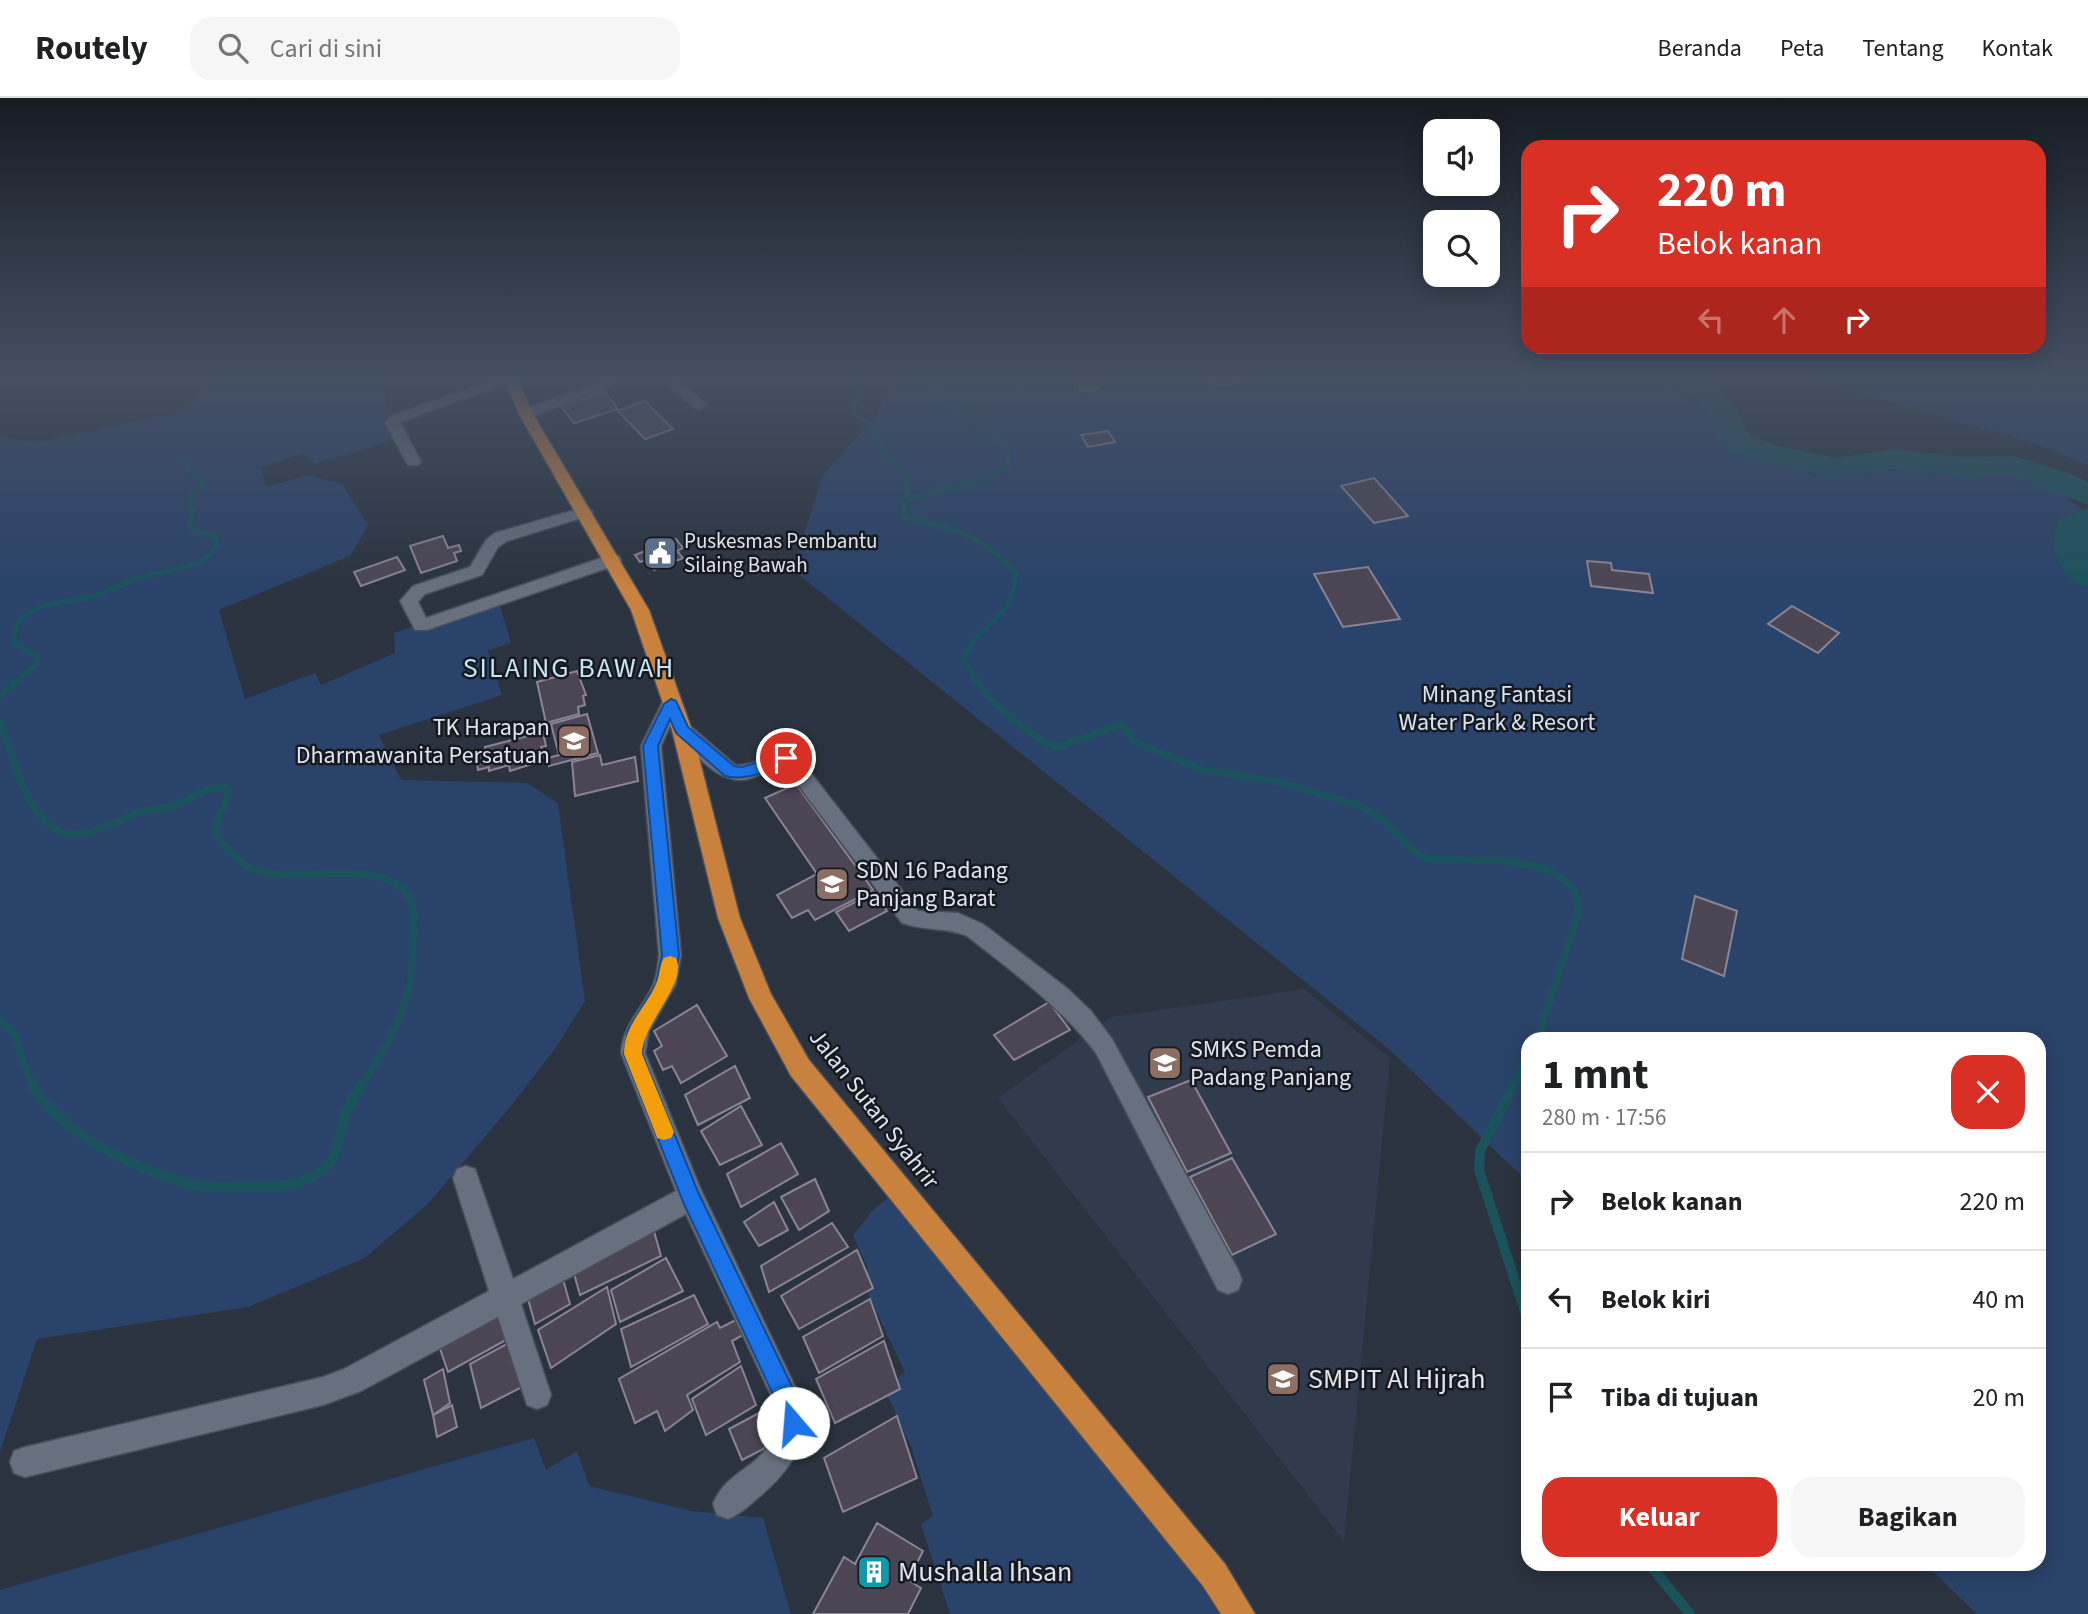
<!DOCTYPE html>
<html lang="id">
<meta charset="utf-8">
<style>
:root{--surface:#fff;--page:#f6f6f6;--text:#202124;--muted:#757577;--line:#e0e0e0;--accent:#d93025}
body{margin:0;font-family:"Source Sans 3",sans-serif;background:var(--page);color:var(--text);height:100vh;display:flex;flex-direction:column;font-size:26px;white-space:nowrap}
*{box-sizing:border-box;margin:0}
p{font-size:23px;color:var(--muted)}
.icon{flex:none;width:38px;height:38px;fill:none;stroke:currentColor;stroke-width:2;stroke-linecap:round;stroke-linejoin:round}
.map{position:relative;flex:1;overflow:hidden}
.details{position:absolute;left:1521px;top:934px;width:525px;height:539px;display:flex;flex-direction:column;background:var(--surface);border-radius:21px;box-shadow:0 4px 18px #0003}
.details>*{flex:none}
.banner{position:absolute;left:1521px;top:42px;width:525px;height:214px;border-radius:21px;box-shadow:0 4px 18px #0003;background:#d93025;color:#fff;overflow:hidden}
.fabs{position:absolute;left:1423px;top:21px;display:grid;gap:14px}
.fabs a{display:grid;place-items:center;width:77px;height:77px;border-radius:14px;background:var(--surface);box-shadow:0 4px 18px #0003;font-size:35px}
.pin{position:absolute;display:grid;place-items:center;width:60px;height:60px;color:#fff;margin:-30px;border:4px solid #fff;border-radius:50%;box-shadow:0 2px 7px #0007}
.me{position:absolute;width:77px;margin:-38px;rotate:342deg;stroke-linejoin:round;filter:drop-shadow(0 0 5px #0008)}
.turn{display:flex;align-items:center;gap:24px;height:147px;padding:0 21px;font-size:32px}
.turn .icon{width:91px;height:91px;stroke-width:2.5}
.turn b{display:block;font-size:49px;line-height:60px}
.lanes{display:flex;align-items:center;height:66px;padding:0 21px;background:#0003;justify-content:center;gap:35px;direction:ltr}
.lanes .off{opacity:.35}
.round{display:grid;place-items:center;flex:none;width:74px;height:74px;border-radius:21px;background:var(--page)}
.summary{display:flex;align-items:center;justify-content:space-between;height:119px;padding:0 21px}
h1{font-size:42px;font-weight:700;line-height:52px}
.button{display:flex;gap:14px;margin-top:auto;padding:14px 21px}
.button a{flex:1;height:80px;border-radius:21px;background:var(--accent);color:#fff;font-size:28px;font-weight:700;line-height:80px;text-align:center}
.button a+a{background:var(--page);color:var(--text)}
ul{padding:0;list-style:none}
li{display:flex;align-items:center;gap:21px;height:98px;padding:0 21px;border-top:2px solid var(--line)}
li div{flex:1}
li b{display:block;font-size:26px}
li em{font-style:normal}
header{display:flex;align-items:center;gap:42px;box-sizing:border-box;height:98px;padding:0 35px;background:var(--surface);border-bottom:2px solid var(--line)}
header strong{font-size:33px}
nav{display:flex;gap:38px;margin-inline-start:auto;font-size:24px}
.search{width:490px;height:63px;background:var(--page);display:flex;align-items:center;gap:18px;box-sizing:border-box;padding:0 24px;border-radius:21px;color:var(--muted);font-size:26px}
.map>svg:first-child{display:block}
.built{fill:#303c4e}
.green{fill:#2a436a}
.lines{fill:none;stroke-linecap:round;stroke-linejoin:round}
.stream-far2{stroke:#1b535d;stroke-width:5}
.stream-far1{stroke:#1b535d;stroke-width:7}
.stream{stroke:#1b535d;stroke-width:10}
.river{fill:#1b535d;fill-rule:evenodd}
.building{fill:#4c4654;stroke:#8b8495;stroke-width:2}
.minor-casing{stroke:#484f5a;stroke-width:3}
.highway-casing{stroke:#484f5a;stroke-width:3}
.minor{fill:#66707e;fill-rule:evenodd}
.highway{fill:#c9813e;fill-rule:evenodd}
.route{fill:#1a73e8;stroke:#114b97;stroke-width:2}
.slow{fill:#f59e0b}
.labels{text-anchor:middle;dominant-baseline:central;stroke-width:5;stroke-linejoin:round;paint-order:stroke}
.far-poi-label{font-size:21px;fill:#dfe4ed;stroke:#161a20;text-anchor:start}
.park-label{font-size:24px;fill:#d7e2f3;stroke:#161a20}
.poi-label{font-size:24px;fill:#dfe4ed;stroke:#161a20;text-anchor:start}
.street-label{font-size:24px;fill:#dfe4ed;stroke:#161a20}
.quarter-label{font-size:28px;letter-spacing:2px;fill:#c5e6f5;stroke:#161a20}
.near-poi-label{font-size:28px;fill:#dfe4ed;stroke:#161a20;text-anchor:start}
</style>
<header>
<strong>Routely</strong>
<div class="search"><svg class="icon" aria-label="search" viewBox="0 0 24 24"><circle cx="10" cy="10" r="6"/><path d="M15 15l6 6"/></svg>Cari di sini</div>
<nav><a>Beranda</a><a>Peta</a><a>Tentang</a><a>Kontak</a></nav>
</header>
<div class="map">
<svg width="2088" height="1516" viewBox="0 0 2088 1516">
<rect width="100%" height="100%" fill="#2a333f"/>
<polygon class="built" points="1304,891 1390,960 1344,1443 998,1000 1111,919"/>
<g class="green">
<polygon points="230,277 386,277 385,302 392,342 314,366 303,355 261,369 266,389 308,377 342,386 368,427 350,458 219,512 245,601 315,575 321,587 395,555 394,535 498,501 511,544 488,553 502,597 379,637 401,682 527,685 558,705 585,903 557,948 511,1008 427,1107 363,1161 248,1209 37,1241 0,1354 0,340 40,344 189,313 203,282"/>
<polygon points="894,277 1651,277 1689,302 1753,351 1811,376 1987,367 2059,393 2084,413 2088,428 2088,1516 1977,1516 1926,1467 2039,1466 2039,942 1528,942 1528,1084 1390,952 793,472 823,377 878,315"/>
<polygon points="1794,277 2088,277 2088,367 2037,346"/>
<polygon points="893,1096 1202,1489 1219,1516 950,1516 921,1426 933,1418 911,1349 884,1290 905,1275 859,1176 868,1170 853,1138 872,1113"/>
<polygon points="534,1340 546,1372 577,1353 589,1388 692,1413 763,1420 791,1516 0,1516 0,1492"/>
</g>
<g class="lines">
<g class="stream-far2">
<path d="M850,277L861,291L853,311L854,316L871,328L888,360L904,372L907,380V403L904,412L906,420C955,431 982,436 1016,476C1012,526 981,522 963,560L977,584"/>
<path d="M907,403C940,387 977,391 1008,369V351L945,304L928,285L929,277"/>
<path d="M15,584L38,565L37,559L14,544C15,535 16,525 23,519C40,504 71,504 91,499C109,494 125,485 142,479C164,472 219,471 217,439L194,433L189,428L192,415L189,402L202,383L188,371L184,359"/>
</g>
<g class="stream-far1">
<path d="M976,582C988,601 1038,647 1059,649L1122,626L1135,644L1203,672L1279,684L1358,707L1381,721L1413,753L1428,761L1508,763L1547,771L1567,784L1576,794L1579,814L1537,942"/>
<polyline points="0,597 18,582"/>
<path d="M0,624C14,659 31,745 82,736C100,733 120,722 137,715C151,710 166,712 179,706C193,699 213,685 229,691C228,706 213,721 217,736C219,743 225,749 229,753C236,760 242,766 250,770C288,788 374,759 405,793C417,807 413,828 413,845C413,904 394,938 362,987"/>
<polyline points="0,920 15,939 32,987"/>
<polyline points="1514,987 1528,960"/>
</g>
<g class="stream">
<path d="M32,985C55,1034 144,1076 195,1087C213,1091 231,1089 248,1089C273,1089 300,1089 320,1074C342,1059 338,1035 347,1012C351,1003 358,994 363,985"/>
<polyline points="1515,985 1480,1053 1479,1072 1528,1223"/>
<polyline points="1649,1466 1690,1516"/>
</g>
<g class="river">
<path d="M1655,277C1666,277 1683,275 1694,278C1720,286 1741,313 1749,337L1773,347L1836,360L1895,351L1963,359L2014,358L2071,376L2088,384V407L2011,378L1963,379L1895,371L1836,380L1754,362L1731,354L1719,341L1708,315L1684,296L1659,283Z"/>
<path d="M2088,410V488C2084,487 2080,487 2076,485C2059,475 2047,438 2058,422Z"/>
</g>
</g>
<g class="building">
<polygon points="1198,277 1243,277 1243,278 1237,285 1223,288 1208,285"/>
<polygon points="1085,280 1097,283 1098,290 1085,294 1075,291 1074,284"/>
<polygon points="605,294 618,311 574,325 561,308"/>
<polygon points="645,303 673,331 645,341 618,313"/>
<polygon points="1108,333 1115,344 1088,349 1081,337"/>
<polygon points="1374,380 1408,418 1374,425 1341,388"/>
<polygon points="443,438 448,450 459,447 461,453 454,455 457,463 421,475 410,448"/>
<polygon points="676,441 683,450 677,453 683,460 654,472 646,462 640,464 635,457"/>
<polygon points="397,459 405,472 361,488 354,474"/>
<polygon points="1587,463 1611,465 1612,472 1649,476 1653,495 1591,488"/>
<polygon points="1368,469 1400,521 1343,529 1314,476"/>
<polygon points="1792,508 1839,535 1818,555 1768,526"/>
<polygon points="577,573 586,597 583,598 585,607 578,609 579,616 546,625 537,584"/>
<polygon points="587,616 598,655 549,668 548,660 559,657 551,626"/>
<polygon points="543,634 546,648 541,649 542,653 546,652 547,658 532,663 532,666 510,673 509,667 489,673 489,669 478,672 476,658 486,655 485,649"/>
<polygon points="600,657 602,667 635,659 638,683 575,698 572,664"/>
<polygon points="796,686 873,792 815,822 808,812 792,820 777,797 817,776 765,700"/>
<polygon points="874,794 887,813 849,833 836,814"/>
<polygon points="1695,798 1737,813 1724,878 1682,861"/>
<polygon points="1049,904 1070,932 1014,962 994,937"/>
<polygon points="697,907 727,958 681,985 672,968 663,972 654,953 662,948 654,933"/>
<polygon points="735,968 750,1000 698,1027 685,997"/>
<polygon points="1191,982 1231,1055 1187,1074 1148,999"/>
<polygon points="741,1008 762,1047 720,1067 701,1033"/>
<polygon points="781,1045 798,1076 741,1109 727,1076"/>
<polygon points="1232,1060 1276,1136 1232,1157 1190,1079"/>
<polygon points="815,1081 829,1113 799,1132 781,1099"/>
<polygon points="774,1104 788,1132 759,1148 744,1124"/>
<polygon points="832,1125 848,1149 769,1194 761,1168"/>
<polygon points="652,1126 661,1158 580,1197 571,1165"/>
<polygon points="857,1152 873,1190 799,1231 781,1198"/>
<polygon points="666,1160 683,1193 620,1224 611,1192"/>
<polygon points="561,1174 570,1206 535,1226 526,1194"/>
<polygon points="607,1189 616,1226 551,1270 538,1232"/>
<polygon points="694,1197 708,1226 631,1269 621,1231"/>
<polygon points="870,1201 883,1238 819,1275 803,1239"/>
<polygon points="498,1213 506,1242 448,1274 437,1242"/>
<polygon points="738,1221 743,1237 732,1243 740,1264 687,1297 693,1312 665,1333 657,1313 635,1325 619,1281 717,1224 720,1230"/>
<polygon points="512,1243 524,1288 481,1310 470,1266"/>
<polygon points="884,1243 900,1291 835,1325 816,1281"/>
<polygon points="741,1268 756,1307 706,1337 692,1301"/>
<polygon points="443,1271 450,1305 433,1317 424,1282"/>
<polygon points="452,1307 457,1329 437,1339 433,1317"/>
<polygon points="759,1315 771,1347 742,1362 729,1331"/>
<polygon points="897,1318 917,1380 843,1414 824,1360"/>
<polygon points="877,1425 923,1453 908,1482 921,1490 908,1516 813,1516 844,1459 855,1466"/>
</g>
<g class="lines">
<g class="minor-casing">
<g id="minor">
<polygon points="618,277 639,277 531,319 521,319 519,316 521,313"/>
<polygon points="659,277 675,277 707,307 700,311 695,310"/>
<polygon points="506,278 516,278 518,281 400,324 421,364 418,367 408,367 385,325 390,318"/>
<polygon points="585,409 593,414 591,417 507,443 498,449 482,477 425,496 418,504 426,520 607,458 619,458 621,462 619,466 427,532 415,532 400,503 413,488 470,469 486,442 495,435"/>
<path d="M671,599L678,601L680,606L661,648L681,857L676,886L649,933L645,955L701,1092L803,1305C808,1346 790,1373 759,1399C749,1408 740,1416 728,1421L717,1417L713,1406C731,1362 781,1372 775,1306L686,1116L521,1206L551,1297L547,1307L537,1311L527,1307L498,1219L361,1293L323,1307L25,1379L14,1375L10,1364L14,1353L25,1349L323,1279L344,1271L489,1193L453,1080L457,1071L466,1068L475,1071L513,1181L676,1093L621,955C623,926 643,910 654,885C657,876 658,866 659,857L641,648L664,601Z"/>
<path d="M682,625L689,627L735,667C758,669 773,650 797,657L918,813L958,815L983,826L1068,891L1091,913L1112,941L1238,1172L1242,1182L1238,1192L1228,1196L1218,1192L1096,955C1060,908 1014,875 967,838C947,829 924,833 902,825L784,668C771,670 760,678 748,681C718,688 695,654 675,637L672,632L675,627Z"/>
</g>
</g>
<g class="highway-casing">
<polygon id="highway" points="502,277 516,277 533,316 649,512 692,632 740,820 771,896 809,962 1225,1466 1255,1516 1221,1516 1203,1488 791,978 749,900 718,820 672,632 631,512 519,316"/>
</g>
<use href="#minor" class="minor"/>
<use href="#highway" class="highway"/>
</g>
<linearGradient id="sky" x2="0" y2="1"><stop stop-color="#171c23"/><stop offset="0.57" stop-color="#445063"/><stop offset="1" stop-color="#445063" stop-opacity="0"/></linearGradient>
<rect width="2088" height="490" fill="url(#sky)"/>
<path class="route" d="M671,601L676,603L688,629L734,668L743,669L786,655L794,660L792,664C771,671 747,684 725,678L676,635L670,621L658,648L679,857L673,887L645,934L642,956L698,1094L800,1305L804,1325L801,1333L793,1336L785,1333L778,1307L684,1106L624,956L628,932L656,886L662,857L643,648L664,606Z"/>
<path class="slow" d="M670,858L676,860C688,886 642,925 642,956L674,1034L671,1040L664,1042L657,1040L655,1034L624,956C624,927 645,911 656,886C660,878 659,868 664,860Z"/>
<defs>
<g id="civic-square" transform="scale(1.75)"><rect x="-9" y="-9" width="18" height="18" rx="4" fill="#5c6f8a" stroke="#161a20"/><path d="M-.6-6.5H3V-4.5H.6V-3L4-1V1h2V6H-6V1h2V-1L-.6-3ZM-1.2 2.5V6h2.4V2.5Z" fill="#fff"/></g>
<g id="school-square" transform="scale(1.75)"><rect x="-9" y="-9" width="18" height="18" rx="4" fill="#8d6e63" stroke="#161a20"/><path d="M0-5L7-2L0 1L-7-2ZM-4 1L0 2.5L4 1V4Q0 6-4 4Z" fill="#fff"/></g>
<g id="building-square" transform="scale(1.75)"><rect x="-9" y="-9" width="18" height="18" rx="4" fill="#0f9aa8" stroke="#161a20"/><path d="M-4-6H4V6H1V3H-1V6H-4ZM-2.5-4.3h1.7v1.8h-1.7ZM.8-4.3h1.7v1.8H.8ZM-2.5-1h1.7V.8h-1.7ZM.8-1h1.7V.8H.8Z" fill="#fff"/></g>
</defs>
<g fill-rule="evenodd">
<use href="#civic-square" x="660" y="455"/>
<use href="#school-square" x="574" y="643"/>
<use href="#school-square" x="832" y="786"/>
<use href="#school-square" x="1165" y="965"/>
<use href="#school-square" x="1283" y="1281"/>
<use href="#building-square" x="874" y="1474"/>
</g>
<g class="labels">
<g class="far-poi-label">
<text x="684" y="443">Puskesmas Pembantu<tspan x="684" dy="24">Silaing Bawah</tspan></text>
</g>
<g class="park-label">
<text x="1497" y="596">Minang Fantasi<tspan x="1497" dy="28">Water Park &amp; Resort</tspan></text>
</g>
<g class="poi-label">
<text x="550" y="629" text-anchor="end">TK Harapan<tspan x="550" dy="28">Dharmawanita Persatuan</tspan></text>
<text x="856" y="772">SDN 16 Padang<tspan x="856" dy="28">Panjang Barat</tspan></text>
<text x="1190" y="951">SMKS Pemda<tspan x="1190" dy="28">Padang Panjang</tspan></text>
</g>
<g class="street-label">
<text transform="translate(874 1011) rotate(52)">Jalan Sutan Syahrir</text>
</g>
<g class="quarter-label">
<text x="569" y="570">SILAING BAWAH</text>
</g>
<g class="near-poi-label">
<text x="1308" y="1281">SMPIT Al Hijrah</text>
<text x="898" y="1474">Mushalla Ihsan</text>
</g>
</g>
</svg>
<div class="fabs">
<a><svg class="icon" aria-label="sound" viewBox="0 0 24 24"><path d="M4 9h4l5-4v14l-5-4H4zM17 9q2 3 0 6"/></svg></a>
<a><svg class="icon" aria-label="search" viewBox="0 0 24 24"><circle cx="10" cy="10" r="6"/><path d="M15 15l6 6"/></svg></a>
</div>
<div class="pin" style="left:786px;top:660px;background:#d93025"><svg class="icon" aria-label="arrive" viewBox="0 0 24 24"><path d="M6 21V4h12l-3 4 3 4H6"/></svg></div>
<svg class="me" style="left:793px;top:1325px" viewBox="-20 -20 40 40"><circle r="19" fill="#fff"/><path d="M0-13L10 11 0 6-10 11z" fill="#1a73e8"/></svg>
<div class="banner">
<div class="turn"><svg class="icon" aria-label="right" viewBox="0 0 24 24"><path d="M7 20v-9h11M14 6l5 5-5 5"/></svg><div><b>220 m</b>Belok kanan</div></div>
<div class="lanes"><svg class="icon off" aria-label="left" viewBox="0 0 24 24"><path d="M17 20v-9H6M10 6l-5 5 5 5"/></svg><svg class="icon off" aria-label="ahead" viewBox="0 0 24 24"><path d="M12 20V5M6 11l6-6 6 6"/></svg><svg class="icon" aria-label="right" viewBox="0 0 24 24"><path d="M7 20v-9h11M14 6l5 5-5 5"/></svg></div>
</div>
<section class="details">
<div class="summary"><div><h1>1 mnt</h1><p>280 m · 17:56</p></div><a class="round" style="background:#d93025;color:#fff"><svg class="icon" aria-label="close" viewBox="0 0 24 24"><path d="M6 6l12 12M18 6L6 18"/></svg></a></div>
<ul>
<li><svg class="icon" aria-label="right" viewBox="0 0 24 24"><path d="M7 20v-9h11M14 6l5 5-5 5"/></svg><div><b>Belok kanan</b></div><em>220 m</em></li>
<li><svg class="icon" aria-label="left" viewBox="0 0 24 24"><path d="M17 20v-9H6M10 6l-5 5 5 5"/></svg><div><b>Belok kiri</b></div><em>40 m</em></li>
<li><svg class="icon" aria-label="arrive" viewBox="0 0 24 24"><path d="M6 21V4h12l-3 4 3 4H6"/></svg><div><b>Tiba di tujuan</b></div><em>20 m</em></li>
</ul>
<div class="button"><a>Keluar</a><a>Bagikan</a></div>
</section>
</div>
